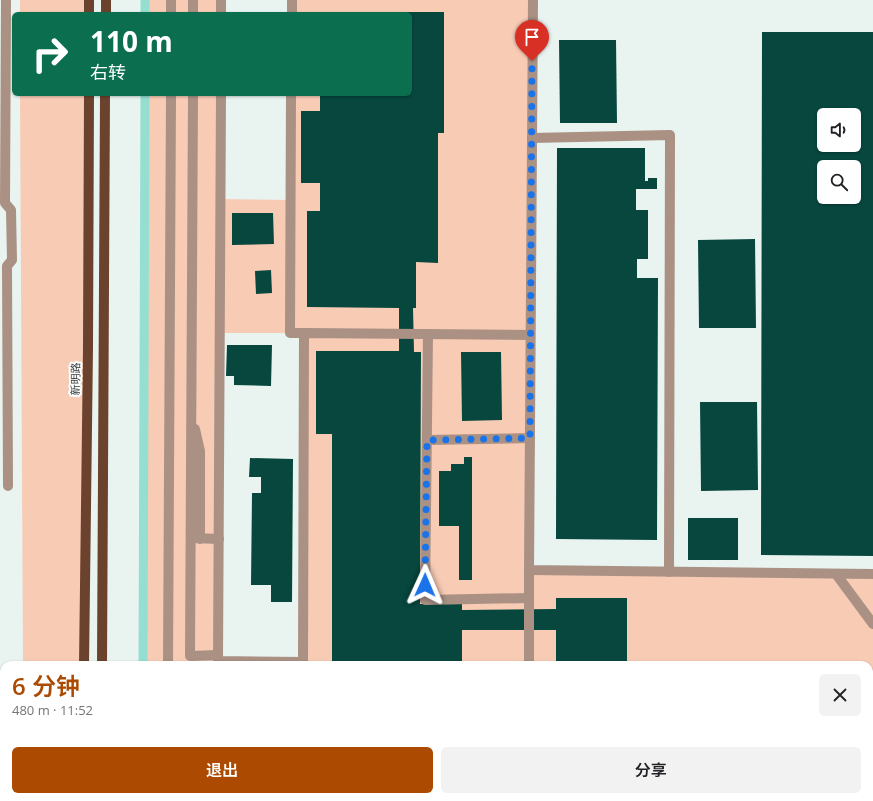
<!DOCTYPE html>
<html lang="zh">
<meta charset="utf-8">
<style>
:root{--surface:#fff;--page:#f2f2f2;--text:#202124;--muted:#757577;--accent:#ab4a00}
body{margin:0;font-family:"Open Sans","Noto Sans SC",sans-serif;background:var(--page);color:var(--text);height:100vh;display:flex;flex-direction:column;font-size:15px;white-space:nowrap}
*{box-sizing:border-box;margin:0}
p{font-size:13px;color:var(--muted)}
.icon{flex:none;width:22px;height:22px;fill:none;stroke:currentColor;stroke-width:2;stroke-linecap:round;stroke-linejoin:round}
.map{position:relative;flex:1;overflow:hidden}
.side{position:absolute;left:0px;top:661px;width:873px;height:140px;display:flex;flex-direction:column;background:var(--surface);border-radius:12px 12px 0 0;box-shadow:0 1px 3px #0004}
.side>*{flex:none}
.hud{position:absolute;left:12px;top:12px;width:400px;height:84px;border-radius:6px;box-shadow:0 1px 3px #0004;background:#0b6e4f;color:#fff;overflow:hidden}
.fabs{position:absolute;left:817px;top:108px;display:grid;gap:8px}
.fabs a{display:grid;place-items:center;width:44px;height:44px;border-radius:6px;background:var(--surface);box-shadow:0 1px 3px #0004;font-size:20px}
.pin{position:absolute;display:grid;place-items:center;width:34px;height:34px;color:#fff;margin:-41px -17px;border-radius:50% 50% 50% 0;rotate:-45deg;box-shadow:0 0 4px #0007}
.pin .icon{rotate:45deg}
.me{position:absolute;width:44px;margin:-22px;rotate:1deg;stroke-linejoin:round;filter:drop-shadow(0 0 3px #0008)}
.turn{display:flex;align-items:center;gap:14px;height:84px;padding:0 12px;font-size:18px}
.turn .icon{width:52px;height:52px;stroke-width:2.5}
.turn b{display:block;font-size:28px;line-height:34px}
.round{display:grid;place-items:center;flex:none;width:42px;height:42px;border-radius:6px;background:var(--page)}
.head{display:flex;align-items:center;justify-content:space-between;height:68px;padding:0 12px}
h1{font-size:24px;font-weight:600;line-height:30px;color:var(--accent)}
.cta{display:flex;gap:8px;margin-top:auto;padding:8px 12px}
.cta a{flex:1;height:46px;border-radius:6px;background:var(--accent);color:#fff;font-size:16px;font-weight:600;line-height:46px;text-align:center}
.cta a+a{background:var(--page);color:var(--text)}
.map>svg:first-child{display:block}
.green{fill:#f8cbb5;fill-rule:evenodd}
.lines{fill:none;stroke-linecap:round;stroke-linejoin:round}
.canal{stroke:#94dfd0;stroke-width:9}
.building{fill:#07473e;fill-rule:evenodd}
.minor{stroke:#aa9184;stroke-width:10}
.major{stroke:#6b422d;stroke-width:10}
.route{stroke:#1a73e8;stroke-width:7;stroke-dasharray:0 12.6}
.labels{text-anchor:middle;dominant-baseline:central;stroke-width:4;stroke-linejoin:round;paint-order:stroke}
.street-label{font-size:11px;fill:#3a3e3d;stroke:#fcfffe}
</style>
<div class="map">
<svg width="873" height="801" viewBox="0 0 873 801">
<rect width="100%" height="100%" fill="#e9f4f1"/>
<g class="green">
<rect x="20" y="0" width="69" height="14"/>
<rect x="145" y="0" width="76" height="14"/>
<path d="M292,0H533L529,570L873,574V801H143V797H869V665H143L145,94H221L220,199L290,200L291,94H410V14H292ZM220,333H304L303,662L218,661Z"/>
<polygon points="20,94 88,94 83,665 23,665"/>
<rect x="23" y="797" width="59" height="4"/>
</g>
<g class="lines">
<g class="canal">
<polyline points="145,14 145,0"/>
<polyline points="143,665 145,94"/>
<polyline points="143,801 143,797"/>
</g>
</g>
<g class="building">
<polygon points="320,12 444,12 444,133 438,133 438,263 416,262 416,308 413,308 414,352 421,352 420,604 462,604 462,610 556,609 556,598 627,598 627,665 556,665 556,630 462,630 462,665 332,665 332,434 316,434 316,351 399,351 399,308 307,307 307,211 320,211 320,183 301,183 301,111 320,111 320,94 410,94 410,14 320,14"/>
<path d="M762,32H873V556L761,555ZM824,115H854V145H824ZM824,167H854V197H824Z"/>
<polygon points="559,40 616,40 617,123 560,123"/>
<polygon points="557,148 645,148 645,181 648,181 648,178 657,178 657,189 636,189 636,210 648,210 648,259 637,259 637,278 658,278 657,540 556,539"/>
<polygon points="232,213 273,213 274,244 232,245"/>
<polygon points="755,239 756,328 699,328 698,240"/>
<polygon points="271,270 272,293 256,294 255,271"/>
<polygon points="227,345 272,345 271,386 234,385 234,376 226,376"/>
<polygon points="461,352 501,352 502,420 462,421"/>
<polygon points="700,402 757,402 758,490 701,491"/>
<polygon points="464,457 472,457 472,580 459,580 459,526 439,526 439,471 451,471 451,464 464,464"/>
<polygon points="250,458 293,459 292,602 271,602 271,585 251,585 252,493 261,493 261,477 249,477"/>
<rect x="688" y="518" width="50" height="42"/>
<polygon points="869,687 873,687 873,801 867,801 867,797 869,797"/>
<rect x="217" y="797" width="272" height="4"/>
<rect x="556" y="797" width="271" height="4"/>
</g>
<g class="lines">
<g class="minor">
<polyline points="6,0 5,203 11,210 12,260 7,266 8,486"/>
<polyline points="533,0 529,570 873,574"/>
<polyline points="171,14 171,0"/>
<polyline points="193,14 193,0"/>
<polyline points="221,14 221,0"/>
<polyline points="292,14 292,0"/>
<polyline points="193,94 190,656 218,655"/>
<polyline points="221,94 218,661 303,662 304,333 530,335"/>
<polyline points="291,94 290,333 304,333"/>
<polyline points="532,138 670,135 669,572"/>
<polyline points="428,334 425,600 529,598"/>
<polyline points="195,429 200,451 200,539"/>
<polyline points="427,440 530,438"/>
<polyline points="193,538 219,539"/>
<polyline points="836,574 873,624"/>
<polyline points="168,665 171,94"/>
<polyline points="529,665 529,570"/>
<polyline points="202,797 202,801"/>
<polyline points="528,801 528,797"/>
</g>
<g class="major">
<polyline points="89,14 89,0"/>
<polyline points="106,14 106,0"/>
<polyline points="84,665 88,348 89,94"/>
<polyline points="102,665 105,94"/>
<polyline points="83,801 83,797"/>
<polyline points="101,801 101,797"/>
</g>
</g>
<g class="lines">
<polyline class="route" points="425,585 427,440 530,438 532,61"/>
</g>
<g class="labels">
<g class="street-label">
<text transform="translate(75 379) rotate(-89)">新明路</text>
</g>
</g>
</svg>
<div class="fabs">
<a><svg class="icon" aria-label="sound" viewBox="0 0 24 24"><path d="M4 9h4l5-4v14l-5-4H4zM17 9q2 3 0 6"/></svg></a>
<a><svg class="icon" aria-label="search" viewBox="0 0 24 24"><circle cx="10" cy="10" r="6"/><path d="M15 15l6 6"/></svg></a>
</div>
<div class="pin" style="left:532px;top:61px;background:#d93025"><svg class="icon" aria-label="arrive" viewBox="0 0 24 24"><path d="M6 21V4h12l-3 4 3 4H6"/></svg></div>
<svg class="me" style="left:425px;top:585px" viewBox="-20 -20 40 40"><path d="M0-17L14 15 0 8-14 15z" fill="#1a73e8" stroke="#fff" stroke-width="4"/></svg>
<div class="hud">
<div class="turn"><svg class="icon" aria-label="right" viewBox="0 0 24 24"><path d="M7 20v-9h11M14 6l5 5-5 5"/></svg><div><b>110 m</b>右转</div></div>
</div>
<section class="side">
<div class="head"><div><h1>6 分钟</h1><p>480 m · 11:52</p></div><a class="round"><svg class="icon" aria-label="close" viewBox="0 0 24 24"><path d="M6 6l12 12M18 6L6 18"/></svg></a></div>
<div class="cta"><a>退出</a><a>分享</a></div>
</section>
</div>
